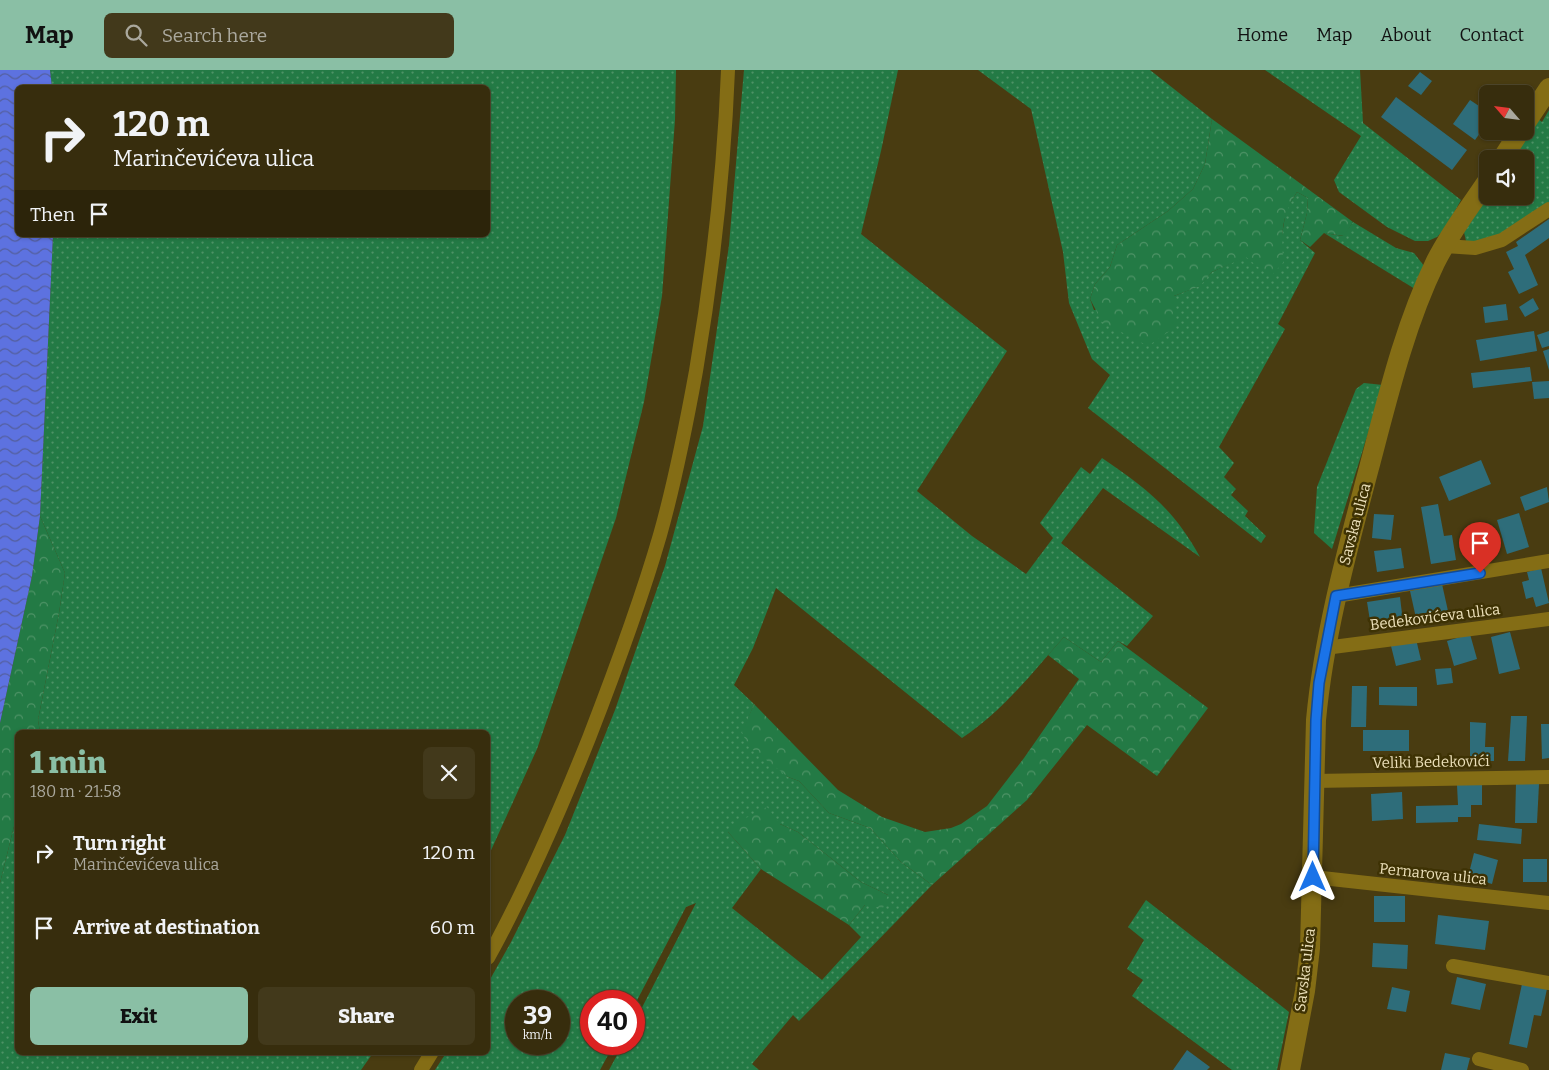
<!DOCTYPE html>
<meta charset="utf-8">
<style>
:root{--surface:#372d0d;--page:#42391b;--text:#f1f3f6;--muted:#aaa89d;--line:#51492e;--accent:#8abfa5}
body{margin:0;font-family:Bitter,serif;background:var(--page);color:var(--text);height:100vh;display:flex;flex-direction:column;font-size:19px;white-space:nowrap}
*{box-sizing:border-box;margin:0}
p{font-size:16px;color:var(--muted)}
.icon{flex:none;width:28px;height:28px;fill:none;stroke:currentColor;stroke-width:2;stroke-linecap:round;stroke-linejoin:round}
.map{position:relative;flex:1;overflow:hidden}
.drawer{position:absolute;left:15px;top:660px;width:475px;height:325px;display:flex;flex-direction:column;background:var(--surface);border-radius:8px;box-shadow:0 1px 4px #0004,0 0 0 1px var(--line)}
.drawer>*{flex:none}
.guide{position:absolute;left:15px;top:15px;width:475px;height:152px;border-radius:8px;box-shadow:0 1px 4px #0004,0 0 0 1px var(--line);background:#372d0d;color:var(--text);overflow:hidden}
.needle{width:32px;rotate:298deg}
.tools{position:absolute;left:1479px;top:15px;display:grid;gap:10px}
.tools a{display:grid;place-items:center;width:55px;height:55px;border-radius:8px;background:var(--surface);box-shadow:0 1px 4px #0004,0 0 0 1px var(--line);font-size:25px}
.speed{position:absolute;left:505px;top:920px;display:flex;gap:10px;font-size:25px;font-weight:700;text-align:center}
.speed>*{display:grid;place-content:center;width:65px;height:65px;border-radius:50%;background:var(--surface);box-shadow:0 1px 4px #0004,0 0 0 1px var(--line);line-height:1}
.speed small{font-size:12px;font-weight:400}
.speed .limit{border:8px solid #d22;background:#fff;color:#111}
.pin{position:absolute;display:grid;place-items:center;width:42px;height:42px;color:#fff;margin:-51px -21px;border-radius:50% 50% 50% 0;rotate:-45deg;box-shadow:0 0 5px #0007}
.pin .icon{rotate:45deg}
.me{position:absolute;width:55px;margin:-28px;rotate:0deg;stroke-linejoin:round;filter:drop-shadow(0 0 4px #0008)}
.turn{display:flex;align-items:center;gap:18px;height:105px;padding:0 15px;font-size:22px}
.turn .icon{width:65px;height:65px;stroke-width:2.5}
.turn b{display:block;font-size:35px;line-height:42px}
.then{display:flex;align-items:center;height:48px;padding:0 15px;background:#0003;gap:10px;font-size:19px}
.round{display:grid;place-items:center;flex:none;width:52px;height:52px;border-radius:8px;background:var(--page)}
.headline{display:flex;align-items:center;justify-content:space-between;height:85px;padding:0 15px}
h1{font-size:30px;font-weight:800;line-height:38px;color:var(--accent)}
.primary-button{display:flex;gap:10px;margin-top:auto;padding:10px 15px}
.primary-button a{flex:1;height:58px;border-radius:8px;background:var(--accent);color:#111;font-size:20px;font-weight:800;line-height:58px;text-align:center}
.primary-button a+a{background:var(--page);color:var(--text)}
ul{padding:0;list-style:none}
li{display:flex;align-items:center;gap:15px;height:75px;padding:0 15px}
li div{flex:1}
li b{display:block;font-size:19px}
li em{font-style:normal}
header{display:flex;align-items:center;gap:30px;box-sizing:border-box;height:70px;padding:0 25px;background:var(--accent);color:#111}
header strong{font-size:24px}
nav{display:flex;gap:28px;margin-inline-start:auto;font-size:18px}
.search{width:350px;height:45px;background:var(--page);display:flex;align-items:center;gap:12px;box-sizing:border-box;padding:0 18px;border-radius:8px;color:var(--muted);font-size:19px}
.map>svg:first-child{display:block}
.grass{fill:url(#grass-dots);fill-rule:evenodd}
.forest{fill:url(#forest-crowns)}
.water{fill:url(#water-waves)}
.building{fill:#2e6d7a}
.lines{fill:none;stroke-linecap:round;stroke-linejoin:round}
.street{stroke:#846d15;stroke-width:14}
.secondary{stroke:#846d15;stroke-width:20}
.route-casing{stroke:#114b97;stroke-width:12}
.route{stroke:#1a73e8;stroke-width:9}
.labels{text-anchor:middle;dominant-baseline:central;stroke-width:5;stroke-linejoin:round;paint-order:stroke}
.street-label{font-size:15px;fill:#ece0ba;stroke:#3e3204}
</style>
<header>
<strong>Map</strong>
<div class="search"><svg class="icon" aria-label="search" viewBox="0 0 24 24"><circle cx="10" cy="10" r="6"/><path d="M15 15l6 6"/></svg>Search here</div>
<nav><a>Home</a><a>Map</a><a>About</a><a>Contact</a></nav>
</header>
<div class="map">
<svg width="1549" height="1000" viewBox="0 0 1549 1000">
<defs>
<pattern id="grass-dots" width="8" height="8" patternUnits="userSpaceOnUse" patternTransform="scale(1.25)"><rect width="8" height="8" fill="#237a45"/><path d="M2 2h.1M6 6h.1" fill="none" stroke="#4e9366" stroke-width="1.8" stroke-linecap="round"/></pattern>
<pattern id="forest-crowns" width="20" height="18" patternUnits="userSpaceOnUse" patternTransform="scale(1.25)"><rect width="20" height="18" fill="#237a45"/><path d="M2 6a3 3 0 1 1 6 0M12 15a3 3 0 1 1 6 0" fill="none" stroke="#4e9366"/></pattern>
<pattern id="water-waves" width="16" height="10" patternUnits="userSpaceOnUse" patternTransform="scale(1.25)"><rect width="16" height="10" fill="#5d72e0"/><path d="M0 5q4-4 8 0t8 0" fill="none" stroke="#545f9d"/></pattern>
</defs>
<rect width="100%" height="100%" fill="#493c11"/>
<g class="grass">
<polygon points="50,0 676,0 675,50 662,226 644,332 616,448 568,588 537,679 488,787 488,662 40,662 38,650 59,543 65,503 40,446 53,165 488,165 488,18 52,18"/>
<path d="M744,0H898L881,81L861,164L1007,281L917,421L972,466L1026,504L1053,468L1040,453L1081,397L1090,404L1102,388C1147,419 1173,438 1200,487L1103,418L1061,473L1153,546L1127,576L1118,571L1101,592L1064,567C1032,603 1002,642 962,668L776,518L753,578L734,615L754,634L743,662L788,707L799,711L829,743L870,758L901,792L932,815L799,951L793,945L752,994L759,1000H609L623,974H634V953L696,833L686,837L634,936V931H591V974H614L600,1000H435L446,983L488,982V913L510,874L565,765L615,640L665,496L703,356L729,175ZM780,754L798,762L861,812L888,825L865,835L849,855L861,867L822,910L732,838L761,799L728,762ZM516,931H559V974H516Z"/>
<polygon points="978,0 1150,0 1212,49 1205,94 1193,119 1168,141 1117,175 1110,197 1095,214 1090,229 1094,240 1173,240 1174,226 1199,216 1212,202 1246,186 1270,206 1282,165 1286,140 1297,122 1308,128 1307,143 1300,170 1315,183 1278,254 1285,259 1219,377 1234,393 1224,407 1236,419 1231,425 1248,441 1245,446 1266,466 1261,473 1088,338 1110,305 1092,289 1069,233 1063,182 1031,39"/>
<polygon points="1265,0 1360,0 1363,53 1461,130 1445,159 1437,167 1428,171 1415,171 1387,157 1339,122 1334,110 1361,66"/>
<path d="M1549,40V133C1526,148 1496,176 1466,171L1464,162L1488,126H1525V89H1513L1538,49L1542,52Z"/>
<polygon points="1353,152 1396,178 1414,183 1424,196 1415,219 1324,163 1343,166"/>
<polygon points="1364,313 1383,315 1332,479 1314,463 1317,417 1356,319"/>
<polygon points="17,744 18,982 373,983 361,1000 0,1000 0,813"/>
<polygon points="1146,830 1289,942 1277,1000 1232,1000 1132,926 1143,910 1127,899 1144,870 1128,857"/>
</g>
<g class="forest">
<path d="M1212,49L1353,152L1344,166L1324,163L1310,177L1300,170L1307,143L1308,128L1297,122C1280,148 1282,164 1283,193L1270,207L1246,187L1212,202L1200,216L1174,226V258L1148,276L1102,252L1090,229L1095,214L1110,197L1117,175L1168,141L1193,119L1205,94Z"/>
<polygon points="40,446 65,503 59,543 38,650 40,662 18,662 17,744 0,813 0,653 32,506"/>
<polygon points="1064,567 1101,592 1118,571 1208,638 1157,706 1087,655 1027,730 932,815 901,792 870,758 829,743 799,711 788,707 748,676 742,662 754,634 838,720 882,747 925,762 951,758 961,754 987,736 1024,688 1079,609 1048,585"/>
<polygon points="767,737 780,754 798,762 861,812 888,825 883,838 865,835 849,855 761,799 728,762 744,749"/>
</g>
<polygon class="water" points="0,0 50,0 52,17 18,18 18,165 53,165 40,446 32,506 0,653"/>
<g class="building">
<polygon points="1420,2 1432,11 1421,25 1408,16"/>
<polygon points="1396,27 1467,80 1452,100 1381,47"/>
<polygon points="1470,30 1488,42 1488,52 1475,70 1453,54"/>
<polygon points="1549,149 1549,168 1525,185 1538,215 1519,224 1508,202 1514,199 1506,182 1518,176 1516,172"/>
<polygon points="1533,228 1539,239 1525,247 1519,237"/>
<polygon points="1506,234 1508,250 1485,253 1483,237"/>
<polygon points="1534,261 1537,281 1480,291 1476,270"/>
<polygon points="1549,261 1549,276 1542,278 1537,265"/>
<polygon points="1549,279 1549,300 1543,281"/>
<polygon points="1530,297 1532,311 1473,318 1471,303"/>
<polygon points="1549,311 1549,328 1534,329 1532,312"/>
<polygon points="1481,390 1491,414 1449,431 1439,407"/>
<polygon points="1547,417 1549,432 1525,441 1520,427"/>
<polygon points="1438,434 1444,466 1452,465 1456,490 1431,494 1421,437"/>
<polygon points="1519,443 1529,477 1507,484 1497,450"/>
<polygon points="1374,444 1394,445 1391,470 1372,468"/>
<polygon points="1401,478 1404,498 1377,502 1374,481"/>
<polygon points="1541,498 1549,533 1536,537 1533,527 1526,529 1522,512 1529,510 1527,502"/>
<polygon points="1442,514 1448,541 1416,548 1410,521"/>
<polygon points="1400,527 1403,552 1371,557 1367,532"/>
<polygon points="1510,562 1520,599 1499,604 1491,567"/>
<polygon points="1470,564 1477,589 1454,596 1447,571"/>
<polygon points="1416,569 1421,590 1396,596 1391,576"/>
<polygon points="1451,598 1453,613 1437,615 1435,599"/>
<polygon points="1352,616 1367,616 1366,657 1351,657"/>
<polygon points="1379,617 1417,617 1417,636 1379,635"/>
<polygon points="1511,646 1527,646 1525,691 1508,691"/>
<polygon points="1470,652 1486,653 1485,677 1494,677 1494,691 1470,691"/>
<polygon points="1541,654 1549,654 1549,688 1542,689"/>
<rect x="1363" y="660" width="46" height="21"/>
<polygon points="1516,713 1539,714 1537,753 1515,753"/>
<polygon points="1482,714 1482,735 1471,735 1471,747 1458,747 1458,752 1416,753 1416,736 1458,735 1457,715"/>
<polygon points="1402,722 1403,749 1372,751 1371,724"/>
<polygon points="1479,754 1522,759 1521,774 1477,770"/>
<polygon points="1474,783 1498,790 1492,814 1468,807"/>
<rect x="1523" y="789" width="24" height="23"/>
<rect x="1374" y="826" width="31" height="26"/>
<polygon points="1438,845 1489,851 1485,880 1435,874"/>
<polygon points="1373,873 1408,875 1407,899 1372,897"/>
<polygon points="1457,907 1486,914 1480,940 1451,934"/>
<polygon points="1522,914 1547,919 1541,946 1534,945 1527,978 1509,974"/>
<polygon points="1392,917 1410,921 1406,942 1387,939"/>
<polygon points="1187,980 1210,997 1207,1000 1173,1000"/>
<polygon points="1445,983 1470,988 1467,1000 1441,1000"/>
</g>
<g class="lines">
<g class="street">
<polyline points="1445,176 1475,178 1502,170 1549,139"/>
<polyline points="1336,526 1549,491"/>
<polyline points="1325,578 1549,549"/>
<polyline points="1313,711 1549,707"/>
<polyline points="1313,807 1549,833"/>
<path d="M488,888C527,817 559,743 589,668C615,601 640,534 660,465C675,412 686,356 696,301C713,201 724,101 728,0"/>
<polyline points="1453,896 1549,913"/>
<polyline points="1479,989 1522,1000"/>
<polyline points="421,1000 432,982"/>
</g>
<g class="secondary">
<polyline points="1525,54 1549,18"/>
<polyline points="1502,89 1520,61"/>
<path d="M1290,1000L1305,921L1310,878L1316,650C1324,564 1347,481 1369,398C1387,330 1404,257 1435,193C1449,164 1470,137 1488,110"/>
</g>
</g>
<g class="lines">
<g class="route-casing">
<polyline id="route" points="1313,807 1316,650 1319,613 1336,526 1480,503"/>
</g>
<use href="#route" class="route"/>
</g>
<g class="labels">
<g class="street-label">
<text transform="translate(1355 454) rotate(-75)">Savska ulica</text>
<text transform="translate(1435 547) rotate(-7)">Bedekovićeva ulica</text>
<text transform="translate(1431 692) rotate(-1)">Veliki Bedekovići</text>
<text transform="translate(1433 804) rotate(6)">Pernarova ulica</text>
<text transform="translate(1305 900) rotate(-83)">Savska ulica</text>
</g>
</g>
</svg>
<div class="tools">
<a><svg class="needle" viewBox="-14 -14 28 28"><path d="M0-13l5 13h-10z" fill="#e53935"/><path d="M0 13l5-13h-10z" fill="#aaa89d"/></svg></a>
<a><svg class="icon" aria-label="sound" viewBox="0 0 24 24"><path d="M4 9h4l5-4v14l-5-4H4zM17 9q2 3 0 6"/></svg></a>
</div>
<div class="speed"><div>39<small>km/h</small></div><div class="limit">40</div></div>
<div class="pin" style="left:1480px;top:503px;background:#d93025"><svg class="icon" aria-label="arrive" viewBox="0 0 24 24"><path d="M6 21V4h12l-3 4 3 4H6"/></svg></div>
<svg class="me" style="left:1313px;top:807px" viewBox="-20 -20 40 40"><path d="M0-17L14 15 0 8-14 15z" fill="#1a73e8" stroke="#fff" stroke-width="4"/></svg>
<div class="guide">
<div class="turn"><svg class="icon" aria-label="right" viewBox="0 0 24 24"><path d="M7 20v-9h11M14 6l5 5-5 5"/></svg><div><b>120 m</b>Marinčevićeva ulica</div></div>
<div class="then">Then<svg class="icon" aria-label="arrive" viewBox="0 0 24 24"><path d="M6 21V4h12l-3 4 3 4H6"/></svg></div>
</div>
<section class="drawer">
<div class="headline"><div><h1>1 min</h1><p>180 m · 21:58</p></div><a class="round"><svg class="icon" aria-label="close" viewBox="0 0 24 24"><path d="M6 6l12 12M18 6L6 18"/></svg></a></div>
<ul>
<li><svg class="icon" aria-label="right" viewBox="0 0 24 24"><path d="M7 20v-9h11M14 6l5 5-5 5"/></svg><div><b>Turn right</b><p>Marinčevićeva ulica</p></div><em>120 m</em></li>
<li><svg class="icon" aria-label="arrive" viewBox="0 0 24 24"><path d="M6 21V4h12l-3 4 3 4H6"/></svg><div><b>Arrive at destination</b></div><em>60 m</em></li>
</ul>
<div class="primary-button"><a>Exit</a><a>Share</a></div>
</section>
</div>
